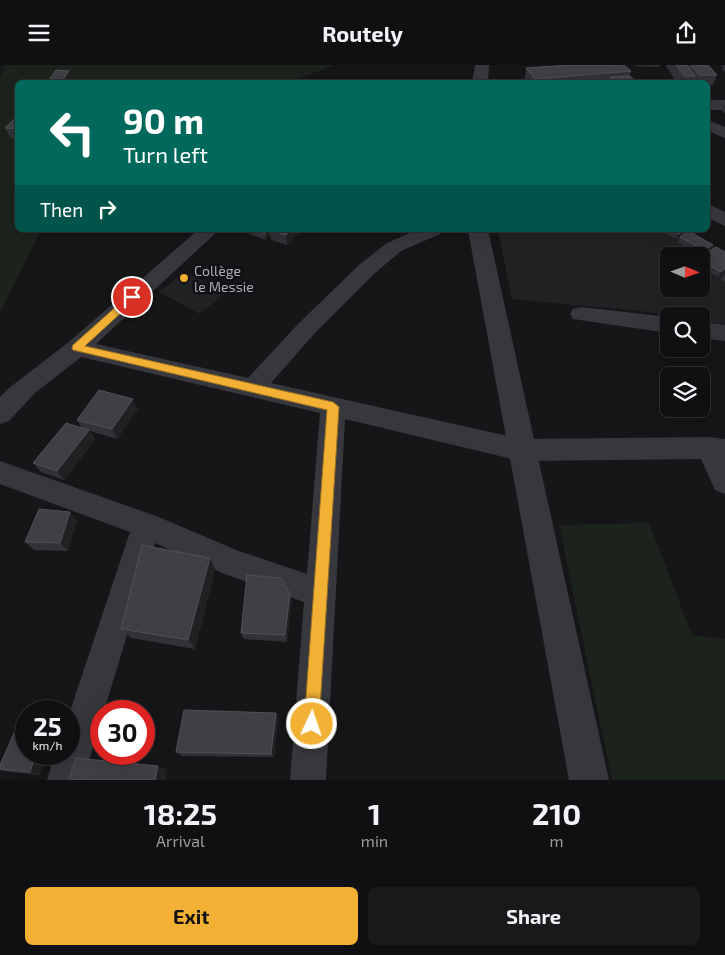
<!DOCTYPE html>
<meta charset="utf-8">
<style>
:root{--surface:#101012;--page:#19191b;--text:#f1f3f6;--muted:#9c9d9f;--line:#303032;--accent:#f2b134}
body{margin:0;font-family:"Exo 2",sans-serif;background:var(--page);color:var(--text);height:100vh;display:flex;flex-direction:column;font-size:19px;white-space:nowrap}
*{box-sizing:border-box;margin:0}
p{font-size:16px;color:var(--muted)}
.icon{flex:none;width:28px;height:28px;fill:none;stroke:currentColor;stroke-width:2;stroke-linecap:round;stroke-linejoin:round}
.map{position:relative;height:715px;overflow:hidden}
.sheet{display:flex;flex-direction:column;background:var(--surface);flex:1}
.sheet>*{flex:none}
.banner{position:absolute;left:15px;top:15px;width:695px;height:152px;border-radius:8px;box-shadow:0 5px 20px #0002,0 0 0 1px var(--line);background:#00695c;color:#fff;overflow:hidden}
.needle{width:32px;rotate:92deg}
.fabs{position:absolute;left:660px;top:182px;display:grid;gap:10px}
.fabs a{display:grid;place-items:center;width:50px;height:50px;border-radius:8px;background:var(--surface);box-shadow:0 5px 20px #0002,0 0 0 1px var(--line);font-size:25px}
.speed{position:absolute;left:15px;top:635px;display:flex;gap:10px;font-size:25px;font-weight:700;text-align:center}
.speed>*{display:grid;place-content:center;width:65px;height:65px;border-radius:50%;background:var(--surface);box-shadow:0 5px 20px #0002,0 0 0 1px var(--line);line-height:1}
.speed small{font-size:12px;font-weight:400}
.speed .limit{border:8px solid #d22;background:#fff;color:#111}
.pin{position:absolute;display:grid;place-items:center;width:42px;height:42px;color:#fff;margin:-21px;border:2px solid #fff;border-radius:50%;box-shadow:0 1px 5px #0007}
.me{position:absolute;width:55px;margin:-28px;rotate:3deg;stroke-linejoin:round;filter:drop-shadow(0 0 4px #0008)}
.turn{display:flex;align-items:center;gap:18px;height:105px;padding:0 25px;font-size:22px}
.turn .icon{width:65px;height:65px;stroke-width:2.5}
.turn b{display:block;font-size:35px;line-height:42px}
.then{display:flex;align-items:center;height:48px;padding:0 25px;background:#0003;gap:10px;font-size:19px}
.eta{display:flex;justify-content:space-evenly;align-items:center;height:85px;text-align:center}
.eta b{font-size:30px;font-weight:700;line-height:35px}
.action{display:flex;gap:10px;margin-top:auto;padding:10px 25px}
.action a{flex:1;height:58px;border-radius:8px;background:var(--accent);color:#111;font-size:20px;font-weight:700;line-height:58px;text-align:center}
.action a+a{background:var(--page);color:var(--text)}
header{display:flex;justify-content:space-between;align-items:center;height:65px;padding:0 25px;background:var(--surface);font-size:22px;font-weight:700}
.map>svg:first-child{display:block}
.built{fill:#222225;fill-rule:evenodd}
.green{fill:#1c231d}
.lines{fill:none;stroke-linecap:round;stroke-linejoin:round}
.minor{fill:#37383d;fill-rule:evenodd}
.tertiary{fill:#37383d;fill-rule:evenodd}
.wall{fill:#323236}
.shaded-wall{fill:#212124}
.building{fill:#3f3f44;stroke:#4f5156}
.route{fill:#f2b134;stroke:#9d7322}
.poi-dot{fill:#f2b134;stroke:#111113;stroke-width:2}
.labels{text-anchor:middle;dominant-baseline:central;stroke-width:5;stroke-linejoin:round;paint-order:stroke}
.poi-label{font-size:14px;fill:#a8adb8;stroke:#111113;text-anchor:start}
</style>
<header><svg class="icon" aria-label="menu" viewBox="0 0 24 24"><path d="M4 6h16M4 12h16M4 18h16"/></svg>Routely<svg class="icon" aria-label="share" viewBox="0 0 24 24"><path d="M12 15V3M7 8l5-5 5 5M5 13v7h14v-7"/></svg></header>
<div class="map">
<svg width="725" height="715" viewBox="0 0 725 715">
<rect width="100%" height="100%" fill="#161618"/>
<g class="built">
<path d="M498,165H688L725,187V260L701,256V251H674L640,246L512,234ZM669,191H701V224H669Z"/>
<polygon points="185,207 225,228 200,249 159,227"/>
</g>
<g class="green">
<polygon points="5,0 335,0 288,17 18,18 18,165 41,165 0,248 0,16"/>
<polygon points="649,458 692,570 725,574 725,715 612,715 559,460"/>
</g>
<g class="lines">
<g class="minor">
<polygon points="708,55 725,62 725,73 708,66"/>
<polygon points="198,165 219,165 96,279 248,313 298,259 360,199 387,178 417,165 442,165 440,169 401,186 374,209 314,269 271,318 521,374 709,372 725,374 725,429 715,425 701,394 521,396 345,354 326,715 290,715 304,537 225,509 155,478 104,646 101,646 101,656 83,715 47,715 55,689 69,689 69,649 130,467 0,419 0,396 156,451 239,486 307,509 320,348 81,292 35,328 9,356 0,359 0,332 9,323 70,276"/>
<polygon points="581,242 669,252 669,268 573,254 570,249 573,244"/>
<polygon points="701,257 725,260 725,276 701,273"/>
</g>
<g class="tertiary">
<polygon points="475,0 489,0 488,18 472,18"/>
<rect x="708" y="35" width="17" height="10"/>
<polygon points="708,139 725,147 725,161 708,153"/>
<polygon points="468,165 488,165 609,715 569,715"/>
</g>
</g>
<g class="wall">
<polygon points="635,0 660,0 659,2 636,1"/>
<polygon points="666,0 708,0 717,10 713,20 708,20 708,18 677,18 666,1"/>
<polygon points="721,0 725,0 725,7 722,4 723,2"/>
<polygon points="526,3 631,6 630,11 638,18 524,18"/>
<polygon points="71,11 66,18 50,18 49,15"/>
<polygon points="723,40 725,40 725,48 721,45"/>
<polygon points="18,50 18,74 10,73 5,63"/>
<polygon points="241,165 302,165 287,180 271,175 270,170 266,175 241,166"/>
<polygon points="660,165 686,165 684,169 710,185 725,187 725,208 718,212 701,203 701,190 677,177 680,172 676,174"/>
<polygon points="725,209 725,217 721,215"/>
<polygon points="138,344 117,374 90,366 95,374 64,415 41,407 33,398 82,363 77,355"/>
<polygon points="70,447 77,456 68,486 34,485 25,477"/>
<polygon points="210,493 215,504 195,584 131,573 121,564"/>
<polygon points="290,529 292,536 287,577 244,574 241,568"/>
<polygon points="278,652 274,692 182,691 176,687"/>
<polygon points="26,689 47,689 40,710 10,707 0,705"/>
</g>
<g class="shaded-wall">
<polygon points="69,6 71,11 66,18 61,18 61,17"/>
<polygon points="270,165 270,170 266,175 265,169"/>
<polygon points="291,165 302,165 287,180 286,170"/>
<polygon points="685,165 686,165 684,169 676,174 679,169"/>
<polygon points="713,180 710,185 701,191 704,185"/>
<polygon points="725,204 725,208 718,212 721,207"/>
<polygon points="133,334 138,344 117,374 112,364"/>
<polygon points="89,365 95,374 64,415 57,406"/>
<polygon points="70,447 77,456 68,486 60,478"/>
<polygon points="210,493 215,504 195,584 188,575"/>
<polygon points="290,529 292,536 287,577 285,570"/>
<polygon points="276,648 278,652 274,692 271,689"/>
<polygon points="36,689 47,689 40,710 30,707"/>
<polygon points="158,701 167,705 166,715 155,715"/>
</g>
<g class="building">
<polygon points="568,0 624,0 631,6 535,14 526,3"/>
<polygon points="676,0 687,0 695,11 684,11"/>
<polygon points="691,0 708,0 717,10 699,10"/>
<polygon points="56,5 69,6 61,17 49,15"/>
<polygon points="630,11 638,18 615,18 610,12"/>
<polygon points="18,50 18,64 5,63"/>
<polygon points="252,165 269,165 265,169"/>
<polygon points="270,165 291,165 286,170"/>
<polygon points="672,165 685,165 679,169"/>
<polygon points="689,166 713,180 704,185 680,172"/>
<polygon points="716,182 725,187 725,197 708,187"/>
<polygon points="705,188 725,199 725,204 721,207 701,196 701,191 699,191"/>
<polygon points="99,325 133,334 112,364 77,355"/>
<polygon points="66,358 89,365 57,406 33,398"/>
<polygon points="39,444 70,447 60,478 25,477"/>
<polygon points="142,480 210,493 188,575 121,564"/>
<polygon points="247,510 281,513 290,529 285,570 241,568"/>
<polygon points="184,645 276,648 271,689 176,687"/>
<polygon points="18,659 26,659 26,689 36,689 30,707 0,704 0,700"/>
<polygon points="76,693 158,701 155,715 69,715"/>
</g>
<polygon class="route" points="132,229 137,232 136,234 85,281 333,337 339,342 319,659 317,664 312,667 306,664 304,659 327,345 73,285 72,283 73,280 129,230"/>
<circle class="poi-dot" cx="184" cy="213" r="5"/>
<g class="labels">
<g class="poi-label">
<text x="194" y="205">Collège<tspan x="194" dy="16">le Messie</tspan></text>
</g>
</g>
</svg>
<div class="fabs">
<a><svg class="needle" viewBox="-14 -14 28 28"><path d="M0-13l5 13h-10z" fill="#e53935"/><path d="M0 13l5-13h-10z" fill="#9c9d9f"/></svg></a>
<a><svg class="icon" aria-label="search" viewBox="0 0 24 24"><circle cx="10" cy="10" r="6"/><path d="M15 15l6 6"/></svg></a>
<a><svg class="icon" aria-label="layers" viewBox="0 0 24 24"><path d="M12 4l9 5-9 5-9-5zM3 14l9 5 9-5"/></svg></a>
</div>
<div class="speed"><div>25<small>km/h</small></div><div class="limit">30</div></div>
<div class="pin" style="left:132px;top:232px;background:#d93025"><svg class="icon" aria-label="arrive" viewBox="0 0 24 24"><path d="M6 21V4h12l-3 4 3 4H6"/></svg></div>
<svg class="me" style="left:312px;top:659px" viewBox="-20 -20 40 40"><circle r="17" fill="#f2b134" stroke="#fff" stroke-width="3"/><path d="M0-11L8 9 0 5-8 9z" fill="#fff"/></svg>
<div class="banner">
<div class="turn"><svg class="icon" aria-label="left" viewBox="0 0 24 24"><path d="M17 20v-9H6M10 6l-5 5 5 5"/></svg><div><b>90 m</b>Turn left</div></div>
<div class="then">Then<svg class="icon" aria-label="right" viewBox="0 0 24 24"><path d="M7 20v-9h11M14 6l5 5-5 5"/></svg></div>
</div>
</div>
<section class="sheet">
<div class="eta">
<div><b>18:25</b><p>Arrival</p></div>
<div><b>1</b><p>min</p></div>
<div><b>210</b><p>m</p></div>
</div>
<div class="action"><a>Exit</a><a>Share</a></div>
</section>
